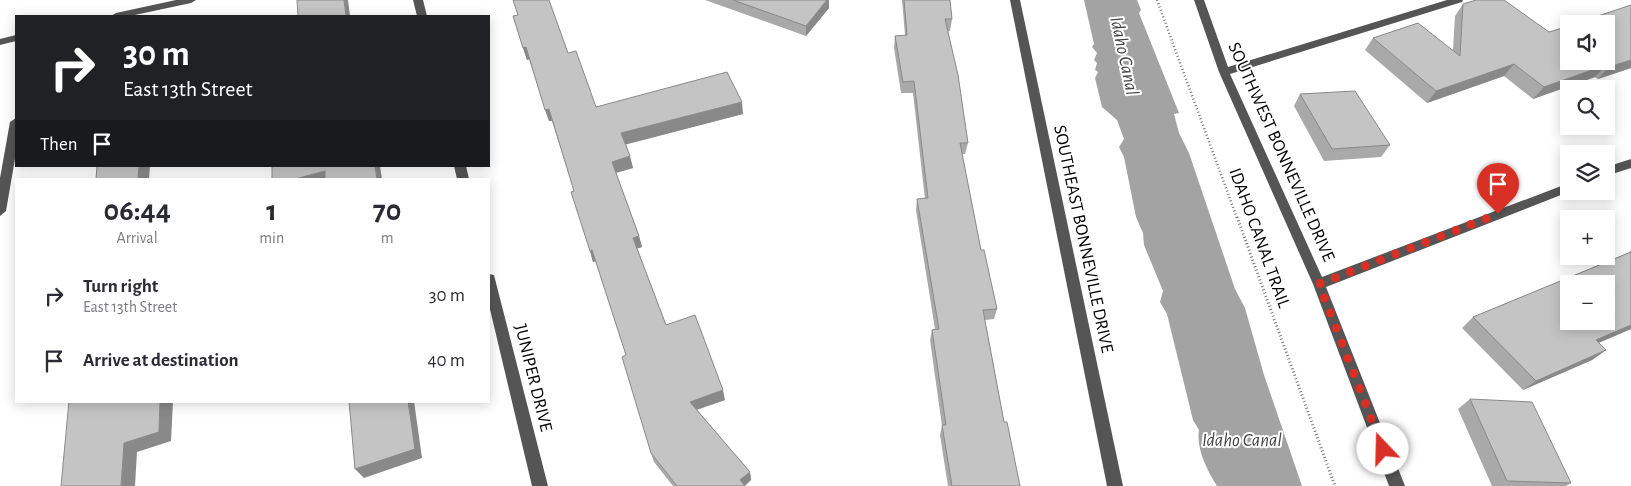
<!DOCTYPE html>
<meta charset="utf-8">
<style>
:root{--surface:#fff;--page:#f7f7f7;--text:#2b2b33;--muted:#7c7c81}
body{margin:0;font-family:"Alegreya Sans",sans-serif;background:var(--page);color:var(--text);height:100vh;display:flex;flex-direction:column;font-size:19px;white-space:nowrap}
*{box-sizing:border-box;margin:0}
p{font-size:16px;color:var(--muted)}
.icon{flex:none;width:28px;height:28px;fill:none;stroke:currentColor;stroke-width:2;stroke-linecap:round;stroke-linejoin:round}
.map{position:relative;flex:1;overflow:hidden}
.drawer{position:absolute;left:15px;top:178px;width:475px;height:225px;display:flex;flex-direction:column;background:var(--surface);border-radius:0px;box-shadow:0 2px 12px #0003}
.drawer>*{flex:none}
.hud{position:absolute;left:15px;top:15px;width:475px;height:152px;border-radius:0px;box-shadow:0 2px 12px #0003;background:#202124;color:#fff;overflow:hidden}
.controls{position:absolute;left:1560px;top:15px;display:grid;gap:10px}
.controls a{display:grid;place-items:center;width:55px;height:55px;border-radius:0px;background:var(--surface);box-shadow:0 2px 12px #0003;font-size:25px}
.pin{position:absolute;display:grid;place-items:center;width:42px;height:42px;color:#fff;margin:-51px -21px;border-radius:50% 50% 50% 0;rotate:-45deg;box-shadow:0 0 5px #0007}
.pin .icon{rotate:45deg}
.me{position:absolute;width:55px;margin:-28px;rotate:339deg;stroke-linejoin:round;filter:drop-shadow(0 0 4px #0008)}
.turn{display:flex;align-items:center;gap:18px;height:105px;padding:0 25px;font-size:22px}
.turn .icon{width:65px;height:65px;stroke-width:2.5}
.turn b{display:block;font-size:35px;line-height:42px}
.then{display:flex;align-items:center;height:48px;padding:0 25px;background:#0003;gap:10px;font-size:19px}
.eta{display:flex;justify-content:space-evenly;align-items:center;height:85px;text-align:center}
.eta b{font-size:30px;font-weight:700;line-height:35px}
ul{padding:0;list-style:none}
li{display:flex;align-items:center;gap:15px;height:65px;padding:0 25px}
li div{flex:1}
li b{display:block;font-size:19px}
li em{font-style:normal}
.map>svg:first-child{display:block}
.water{fill:#a3a3a3}
.lines{fill:none;stroke-linecap:round;stroke-linejoin:round}
.path-far1{stroke:#777;stroke-width:2.5;stroke-dasharray:1 2.5;stroke-linecap:butt}
.path{stroke:#777;stroke-width:3;stroke-dasharray:1 2.5;stroke-linecap:butt}
.minor{fill:#555;fill-rule:evenodd}
.wall{fill:#a9a9a9}
.shaded-wall{fill:#898989}
.building{fill:#c4c4c4;stroke:#898989;fill-rule:evenodd}
.route{stroke:#d93025;stroke-width:9;stroke-dasharray:0 16.2}
.labels{text-anchor:middle;dominant-baseline:central;stroke-width:4;stroke-linejoin:round;paint-order:stroke}
.street-label{font-size:18px;fill:#000;stroke:#fff}
.water-label{font-size:19px;font-style:italic;fill:#444;stroke:#fff}
</style>
<div class="map">
<svg width="1631" height="486" viewBox="0 0 1631 486">
<rect width="100%" height="100%" fill="#fff"/>
<path class="water" d="M1084,0H1137L1141,10L1139,13L1179,113L1174,114L1179,133L1189,153L1235,289L1245,308L1264,375L1302,486H1217C1207,470 1196,449 1199,430L1193,420L1167,314L1160,302L1163,291L1144,245L1143,233L1136,217L1124,157L1119,147L1124,139L1117,120L1102,107L1095,78L1098,72L1095,70L1097,63L1094,60L1097,53L1092,47L1094,44Z"/>
<g class="lines">
<polyline class="path-far1" points="1157,0 1237,218"/>
<polyline class="path" points="1237,217 1335,486"/>
<g class="minor">
<polygon points="176,0 196,0 191,3 130,16 111,16 116,13"/>
<polygon points="413,0 423,0 427,16 417,16"/>
<polygon points="1010,0 1020,0 1123,486 1107,486"/>
<polygon points="1194,0 1204,0 1228,67 1447,0 1463,0 1462,2 1230,74 1322,277 1569,183 1569,191 1571,191 1326,287 1405,486 1389,486 1313,284 1219,72"/>
<polygon points="16,35 16,41 0,45 0,39"/>
<polygon points="16,118 16,153 6,211 0,216 0,178 10,122"/>
<polygon points="1631,159 1631,168 1606,176 1606,167"/>
<polygon points="454,166 466,166 469,179 457,179"/>
<polygon points="489,274 494,275 495,279 548,486 532,486 489,305"/>
</g>
</g>
<g class="wall">
<polygon points="705,0 829,0 829,8 806,36"/>
<polygon points="902,0 950,0 952,19 950,31 948,31 968,143 965,154 962,154 981,250 997,309 994,319 985,320 1004,422 1020,486 948,486 940,435 942,426 930,340 932,330 935,329 916,210 917,199 925,199 913,93 901,93 894,48 895,36 905,35"/>
<polygon points="1463,4 1549,32 1631,68 1598,79 1595,77 1533,99 1504,76 1427,103 1365,50 1373,38 1453,50 1455,16"/>
<polygon points="513,16 568,53 596,107 743,114 626,144 633,168 616,173 639,236 642,247 637,248 666,325 725,400 697,410 750,472 751,480 745,486 673,486 654,462 651,453 626,355 596,261 593,262 574,191 552,121 549,121 529,59 527,60"/>
<polygon points="1300,94 1390,145 1381,157 1324,161 1294,106"/>
<polygon points="1631,250 1631,329 1598,343 1606,350 1592,360 1523,390 1462,328 1473,317 1628,253"/>
<polygon points="1470,399 1571,483 1566,486 1492,486 1458,409"/>
</g>
<g class="shaded-wall">
<polygon points="344,0 348,0 350,16 346,16"/>
<polygon points="827,0 829,0 829,8 806,36 806,26"/>
<polygon points="526,47 530,59 527,60 523,48"/>
<polygon points="1631,60 1631,68 1598,79 1609,67"/>
<polygon points="1514,64 1504,76 1427,103 1436,91"/>
<polygon points="1606,65 1595,77 1533,99 1544,87"/>
<polygon points="742,102 743,114 624,145 621,133"/>
<polygon points="549,109 552,121 549,121 545,110"/>
<polygon points="630,156 633,168 615,173 612,162"/>
<polygon points="139,166 150,166 149,179 138,179"/>
<polygon points="375,166 380,166 382,179 377,179"/>
<polygon points="325,171 330,179 295,179"/>
<polygon points="639,236 642,247 636,249 633,238"/>
<polygon points="592,250 596,261 593,262 590,251"/>
<polygon points="1631,325 1631,329 1582,350 1596,340"/>
<polygon points="1606,350 1592,360 1523,390 1536,381"/>
<polygon points="723,390 725,400 692,411 690,402"/>
<polygon points="160,401 173,401 171,441 137,452 135,486 121,486 124,443"/>
<polygon points="408,401 414,401 422,458 364,478 355,469"/>
<polygon points="750,472 751,480 744,486 740,480"/>
</g>
<g class="building">
<polygon points="297,0 344,0 346,16 298,16"/>
<polygon points="513,0 549,0 568,53 576,51 596,107 727,72 742,102 621,133 630,156 612,162 639,236 633,238 666,325 695,315 723,390 690,402 750,472 740,480 745,486 677,486 651,453 622,357 626,355 592,250 590,251 571,192 574,191 549,109 545,110 526,47 523,48 513,16 518,15"/>
<polygon points="733,0 827,0 806,26"/>
<polygon points="904,0 950,0 952,19 945,19 958,75 968,143 960,143 981,250 984,250 997,309 983,310 1004,422 1007,422 1020,486 952,486 942,425 946,425 932,330 939,329 917,199 928,198 914,81 903,82 895,36 907,35"/>
<polygon points="1476,0 1504,0 1549,32 1569,26 1569,61 1606,61 1606,24 1574,24 1631,5 1631,60 1609,67 1606,65 1544,87 1514,64 1436,91 1373,38 1418,23 1460,56 1463,4"/>
<polygon points="1355,91 1390,145 1332,149 1300,94"/>
<polygon points="97,166 139,166 138,179 96,179"/>
<polygon points="272,166 375,166 377,179 325,179 325,171 295,179 272,179"/>
<path d="M1631,252V325L1596,340L1606,350L1536,381L1473,317ZM1569,284H1606V321H1569Z"/>
<polygon points="1470,399 1532,402 1571,483 1507,481"/>
<polygon points="69,401 160,401 159,432 124,443 121,486 61,486"/>
<polygon points="349,401 408,401 415,449 355,469"/>
</g>
<g class="lines">
<polyline class="route" points="1383,449 1319,284 1498,214"/>
</g>
<g class="labels">
<g class="street-label">
<text transform="translate(1281 152) rotate(66)">SOUTHWEST BONNEVILLE DRIVE</text>
<text transform="translate(1259 238) rotate(70)">IDAHO CANAL TRAIL</text>
<text transform="translate(1083 239) rotate(78)">SOUTHEAST BONNEVILLE DRIVE</text>
<text transform="translate(533 378) rotate(76)">JUNIPER DRIVE</text>
</g>
<g class="water-label">
<text transform="translate(1124 56) rotate(78)">Idaho Canal</text>
<text x="1242" y="440">Idaho Canal</text>
</g>
</g>
</svg>
<div class="controls">
<a><svg class="icon" aria-label="sound" viewBox="0 0 24 24"><path d="M4 9h4l5-4v14l-5-4H4zM17 9q2 3 0 6"/></svg></a>
<a><svg class="icon" aria-label="search" viewBox="0 0 24 24"><circle cx="10" cy="10" r="6"/><path d="M15 15l6 6"/></svg></a>
<a><svg class="icon" aria-label="layers" viewBox="0 0 24 24"><path d="M12 4l9 5-9 5-9-5zM3 14l9 5 9-5"/></svg></a>
<a>+</a>
<a>−</a>
</div>
<div class="pin" style="left:1498px;top:214px;background:#d93025"><svg class="icon" aria-label="arrive" viewBox="0 0 24 24"><path d="M6 21V4h12l-3 4 3 4H6"/></svg></div>
<svg class="me" style="left:1383px;top:449px" viewBox="-20 -20 40 40"><circle r="19" fill="#fff"/><path d="M0-13L10 11 0 6-10 11z" fill="#d93025"/></svg>
<div class="hud">
<div class="turn"><svg class="icon" aria-label="right" viewBox="0 0 24 24"><path d="M7 20v-9h11M14 6l5 5-5 5"/></svg><div><b>30 m</b>East 13th Street</div></div>
<div class="then">Then<svg class="icon" aria-label="arrive" viewBox="0 0 24 24"><path d="M6 21V4h12l-3 4 3 4H6"/></svg></div>
</div>
<section class="drawer">
<div class="eta">
<div><b>06:44</b><p>Arrival</p></div>
<div><b>1</b><p>min</p></div>
<div><b>70</b><p>m</p></div>
</div>
<ul>
<li><svg class="icon" aria-label="right" viewBox="0 0 24 24"><path d="M7 20v-9h11M14 6l5 5-5 5"/></svg><div><b>Turn right</b><p>East 13th Street</p></div><em>30 m</em></li>
<li><svg class="icon" aria-label="arrive" viewBox="0 0 24 24"><path d="M6 21V4h12l-3 4 3 4H6"/></svg><div><b>Arrive at destination</b></div><em>40 m</em></li>
</ul>
</section>
</div>
